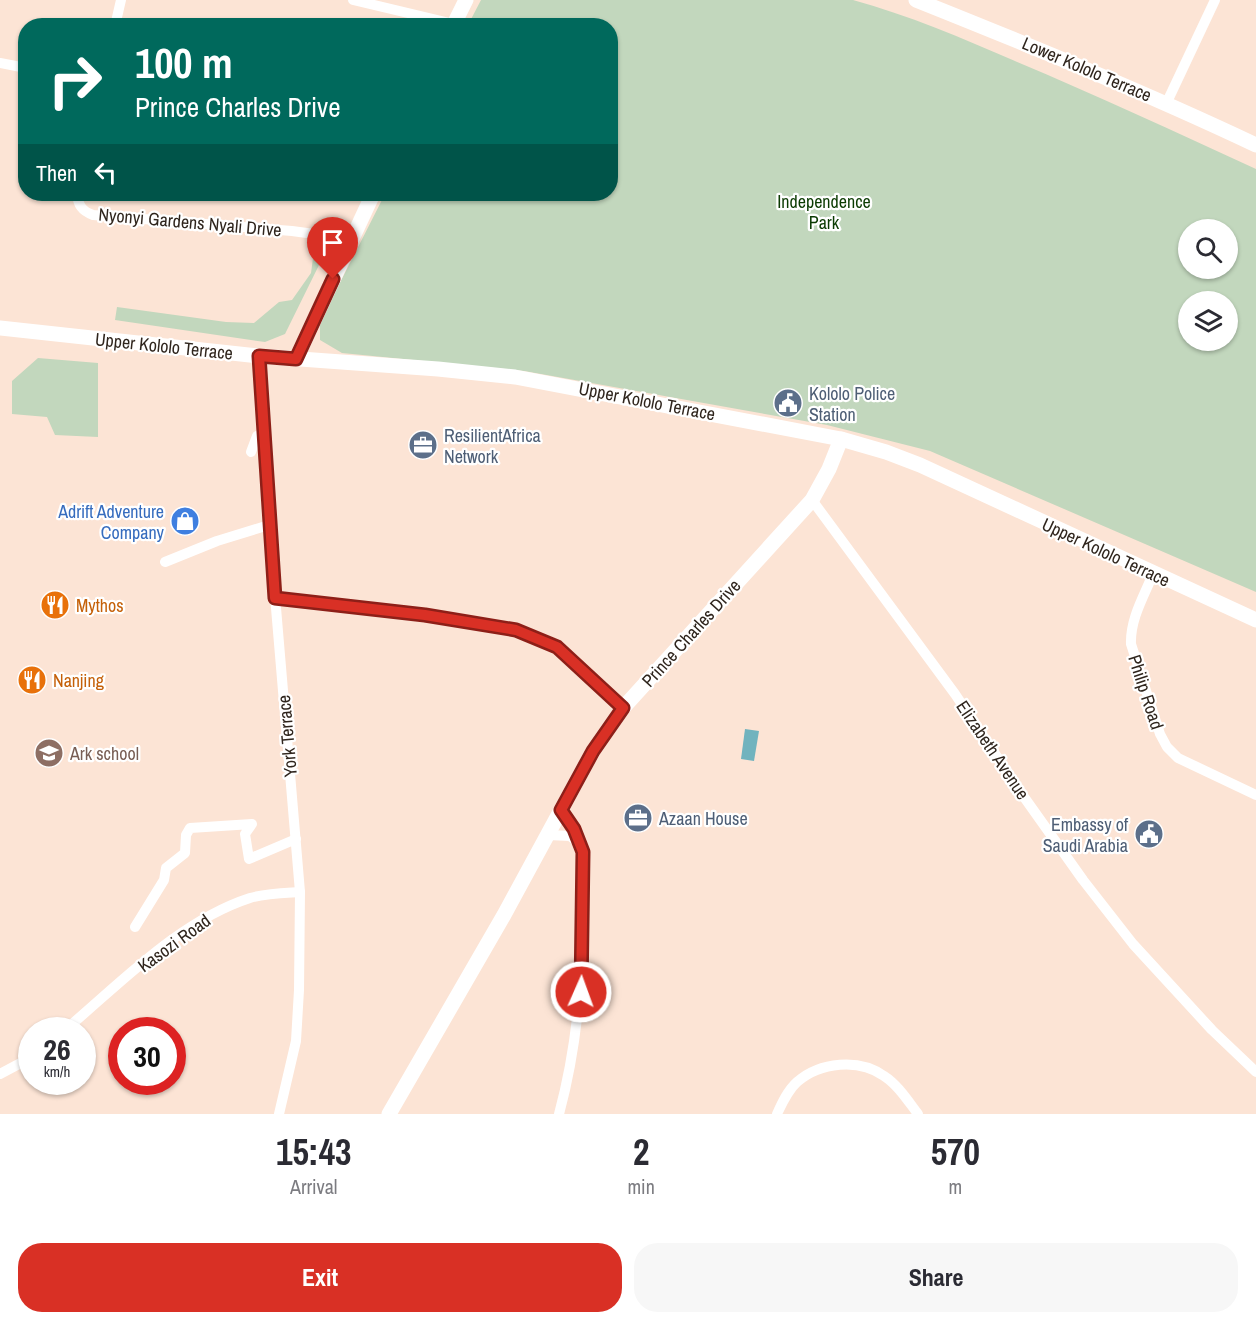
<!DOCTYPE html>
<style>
:root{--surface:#fff;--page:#f7f7f7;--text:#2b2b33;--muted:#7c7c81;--accent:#d93025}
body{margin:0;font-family:"Archivo Narrow",sans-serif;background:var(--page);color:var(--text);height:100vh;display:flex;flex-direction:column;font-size:22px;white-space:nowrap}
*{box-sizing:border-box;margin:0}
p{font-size:20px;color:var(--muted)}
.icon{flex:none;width:33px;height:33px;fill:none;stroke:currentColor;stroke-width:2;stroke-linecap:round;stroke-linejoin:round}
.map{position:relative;height:1114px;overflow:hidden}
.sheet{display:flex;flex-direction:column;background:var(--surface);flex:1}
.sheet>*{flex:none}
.top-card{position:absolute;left:18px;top:18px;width:600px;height:183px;border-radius:24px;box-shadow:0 2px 4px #0004;background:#00695c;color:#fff;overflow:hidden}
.controls{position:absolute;left:1178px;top:219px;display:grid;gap:12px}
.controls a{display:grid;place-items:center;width:60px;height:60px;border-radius:50%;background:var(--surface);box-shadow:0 2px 4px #0004;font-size:30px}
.speed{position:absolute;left:18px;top:1017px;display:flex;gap:12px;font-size:30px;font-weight:700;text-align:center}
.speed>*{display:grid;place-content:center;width:78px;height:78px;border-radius:50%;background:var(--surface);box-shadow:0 2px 4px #0004;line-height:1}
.speed small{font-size:15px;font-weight:400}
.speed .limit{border:9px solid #d22;background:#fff;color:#111}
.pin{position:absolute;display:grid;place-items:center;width:51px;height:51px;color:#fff;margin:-62px -26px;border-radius:50% 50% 50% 0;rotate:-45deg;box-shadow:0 0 6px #0007}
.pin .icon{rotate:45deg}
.me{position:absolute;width:66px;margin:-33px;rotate:2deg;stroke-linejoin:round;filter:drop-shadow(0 0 4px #0008)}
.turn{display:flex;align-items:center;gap:21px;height:126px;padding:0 18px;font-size:27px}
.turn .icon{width:78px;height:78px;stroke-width:2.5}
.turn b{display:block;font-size:42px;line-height:51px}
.then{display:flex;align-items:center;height:57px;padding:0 18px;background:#0003;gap:12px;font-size:22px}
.eta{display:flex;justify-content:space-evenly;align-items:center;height:102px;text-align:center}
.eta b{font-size:36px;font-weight:700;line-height:42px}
.button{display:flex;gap:12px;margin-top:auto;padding:12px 18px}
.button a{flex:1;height:69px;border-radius:24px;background:var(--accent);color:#fff;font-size:24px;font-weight:700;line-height:69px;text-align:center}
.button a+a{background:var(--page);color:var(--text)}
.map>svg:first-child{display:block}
.green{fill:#c2d7bd;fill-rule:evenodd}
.water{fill:#71b3be}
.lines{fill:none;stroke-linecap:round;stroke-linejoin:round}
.street{stroke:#fff;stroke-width:10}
.secondary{stroke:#fff;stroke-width:15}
.route-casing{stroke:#8d1f18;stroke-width:15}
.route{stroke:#d93025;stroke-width:10}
.labels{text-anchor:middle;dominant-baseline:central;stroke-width:4.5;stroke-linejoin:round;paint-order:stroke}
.street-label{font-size:18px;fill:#2f251d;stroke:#fff}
.park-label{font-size:18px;fill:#0b3b02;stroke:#fff}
.service-label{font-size:18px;fill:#4e5e75;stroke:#fff;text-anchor:start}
.shop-label{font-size:18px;fill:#366cbe;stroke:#fff;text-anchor:end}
.food-label{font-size:18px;fill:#c56008;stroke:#fff;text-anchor:start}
.education-label{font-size:18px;fill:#785e54;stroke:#fff;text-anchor:start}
</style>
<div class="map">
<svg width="1256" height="1114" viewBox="0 0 1256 1114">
<rect width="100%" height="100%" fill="#fce4d5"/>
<g class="green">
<path d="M481,0H853C908,15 962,38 1015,61C1096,95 1176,132 1256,169V592L930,451L827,425L524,371L342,353L320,340V322L385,194H610V26L468,25ZM1188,230H1227V268H1188ZM1188,302H1227V340H1188Z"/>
<polygon points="313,258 320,263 285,334 265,342 115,320 117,307 226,322 254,323 279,302 292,300 311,273"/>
<polygon points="38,358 98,363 98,437 55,435 47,417 12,414 12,381"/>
</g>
<polygon class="water" points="745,729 759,731 754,761 741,759"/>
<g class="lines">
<g class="street">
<polyline points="353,0 454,24"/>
<polyline points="115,26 121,0"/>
<polyline points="0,63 26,68"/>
<polyline points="1167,102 1215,0"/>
<path d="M77,194C78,205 82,211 93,215L292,231L351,239"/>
<polyline points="259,356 269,525 300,892 299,990 296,1041 279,1114"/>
<polyline points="251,452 257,436 263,433"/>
<polyline points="812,500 955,694 1024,797 1083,880 1133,944 1212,1030 1256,1072"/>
<polyline points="165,562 217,541 269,525"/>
<path d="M1153,574C1144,596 1130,619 1131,644L1160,734L1167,747L1178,758L1256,795"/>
<polyline points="275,598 425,615 516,630 537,637 557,647 623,708"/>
<polyline points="548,835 570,836 581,845"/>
<polyline points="135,927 164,880 166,868 185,853 186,835 190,828 252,824 245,834 249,859 296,839"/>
<path d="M65,1030C121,983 179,921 250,898C267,893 283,893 300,892"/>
<polyline points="0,1074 32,1057"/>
<path d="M559,1114C578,1044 583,973 583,901C583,883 586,863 582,846C578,832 569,821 561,810"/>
<path d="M777,1114C782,1103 788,1090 797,1082C820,1062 859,1058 884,1076C898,1085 908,1101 918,1114"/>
</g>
<g class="secondary">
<path d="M916,0C1031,46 1144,92 1256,145"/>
<polyline points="453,26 466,0"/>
<polyline points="0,328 259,356 438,369 515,377 841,439 886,452 920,465 1256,620"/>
<polyline points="296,359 373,194"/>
<polyline points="389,1114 504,915 593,751 623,708 812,500 829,469 841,439"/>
</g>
</g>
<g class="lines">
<g class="route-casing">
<polyline id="route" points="333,279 296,359 259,356 275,598 425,615 516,630 557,647 623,708 593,751 561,810 574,829 583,852 581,992"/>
</g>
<use href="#route" class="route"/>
</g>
<defs>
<g id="civic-disc" transform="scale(1.5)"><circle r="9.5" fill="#5c6f8a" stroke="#fff"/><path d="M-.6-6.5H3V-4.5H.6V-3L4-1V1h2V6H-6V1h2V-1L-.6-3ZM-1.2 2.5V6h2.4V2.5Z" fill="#fff"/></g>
<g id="office-disc" transform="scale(1.5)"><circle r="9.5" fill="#5c6f8a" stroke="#fff"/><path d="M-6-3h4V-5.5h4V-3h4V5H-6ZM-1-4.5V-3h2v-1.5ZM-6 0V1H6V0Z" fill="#fff"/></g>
<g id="shop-disc" transform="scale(1.5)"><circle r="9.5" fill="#3f7fe0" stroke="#fff"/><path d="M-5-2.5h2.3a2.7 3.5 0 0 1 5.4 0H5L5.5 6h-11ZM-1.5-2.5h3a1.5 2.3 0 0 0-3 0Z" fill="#fff"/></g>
<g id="restaurant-disc" transform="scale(1.5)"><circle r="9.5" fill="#e8710a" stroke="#fff"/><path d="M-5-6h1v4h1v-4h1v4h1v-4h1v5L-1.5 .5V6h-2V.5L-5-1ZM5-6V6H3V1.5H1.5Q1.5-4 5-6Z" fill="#fff"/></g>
<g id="school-disc" transform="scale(1.5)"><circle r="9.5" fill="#8d6e63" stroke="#fff"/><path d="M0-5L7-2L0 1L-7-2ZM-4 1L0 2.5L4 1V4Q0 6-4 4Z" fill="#fff"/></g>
</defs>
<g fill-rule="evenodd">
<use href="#civic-disc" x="788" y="403"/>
<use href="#office-disc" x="423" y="445"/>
<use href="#shop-disc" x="185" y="521"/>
<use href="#restaurant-disc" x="55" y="605"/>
<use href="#restaurant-disc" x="32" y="680"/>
<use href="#school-disc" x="49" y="753"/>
<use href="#office-disc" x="638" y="818"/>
<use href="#civic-disc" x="1149" y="834"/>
</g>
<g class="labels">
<g class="street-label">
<text transform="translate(1087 69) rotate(23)">Lower Kololo Terrace</text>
<text transform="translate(190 222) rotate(5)">Nyonyi Gardens Nyali Drive</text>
<text transform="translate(164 346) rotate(6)">Upper Kololo Terrace</text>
<text transform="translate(647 401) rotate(11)">Upper Kololo Terrace</text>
<text transform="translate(1106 552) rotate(25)">Upper Kololo Terrace</text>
<text transform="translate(691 633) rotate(-48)">Prince Charles Drive</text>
<text transform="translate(1146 692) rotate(72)">Philip Road</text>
<text transform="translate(287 736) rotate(-95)">York Terrace</text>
<text transform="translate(993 750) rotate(56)">Elizabeth Avenue</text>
<text transform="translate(174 943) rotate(-36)">Kasozi Road</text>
</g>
<g class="park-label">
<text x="824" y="201">Independence<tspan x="824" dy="21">Park</tspan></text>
</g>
<g class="service-label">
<text x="809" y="393">Kololo Police<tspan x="809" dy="21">Station</tspan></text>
<text x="444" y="435">ResilientAfrica<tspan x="444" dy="21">Network</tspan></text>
<text x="659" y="818">Azaan House</text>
<text x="1128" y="824" text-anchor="end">Embassy of<tspan x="1128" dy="21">Saudi Arabia</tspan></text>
</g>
<g class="shop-label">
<text x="164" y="511">Adrift Adventure<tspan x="164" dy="21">Company</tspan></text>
</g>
<g class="food-label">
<text x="76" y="605">Mythos</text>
<text x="53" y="680">Nanjing</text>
</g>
<g class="education-label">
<text x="70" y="753">Ark school</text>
</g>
</g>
</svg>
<div class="controls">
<a><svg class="icon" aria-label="search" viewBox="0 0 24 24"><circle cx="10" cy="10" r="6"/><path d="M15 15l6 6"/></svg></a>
<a><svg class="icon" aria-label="layers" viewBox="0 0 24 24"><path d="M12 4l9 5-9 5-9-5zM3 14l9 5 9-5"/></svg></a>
</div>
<div class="speed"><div>26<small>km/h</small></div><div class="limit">30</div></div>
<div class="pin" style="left:333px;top:279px;background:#d93025"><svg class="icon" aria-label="arrive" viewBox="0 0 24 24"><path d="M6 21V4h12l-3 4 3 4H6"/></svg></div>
<svg class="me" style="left:581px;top:992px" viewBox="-20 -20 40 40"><circle r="17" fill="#d93025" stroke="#fff" stroke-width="3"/><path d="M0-11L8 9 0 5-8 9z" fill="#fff"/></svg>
<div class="top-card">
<div class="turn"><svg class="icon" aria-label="right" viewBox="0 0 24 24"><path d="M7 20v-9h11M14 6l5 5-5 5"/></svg><div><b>100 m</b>Prince Charles Drive</div></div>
<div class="then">Then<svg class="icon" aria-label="left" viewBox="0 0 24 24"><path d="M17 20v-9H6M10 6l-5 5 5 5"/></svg></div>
</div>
</div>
<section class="sheet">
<div class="eta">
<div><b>15:43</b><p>Arrival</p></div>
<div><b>2</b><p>min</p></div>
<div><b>570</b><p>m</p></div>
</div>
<div class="button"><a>Exit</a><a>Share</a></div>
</section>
